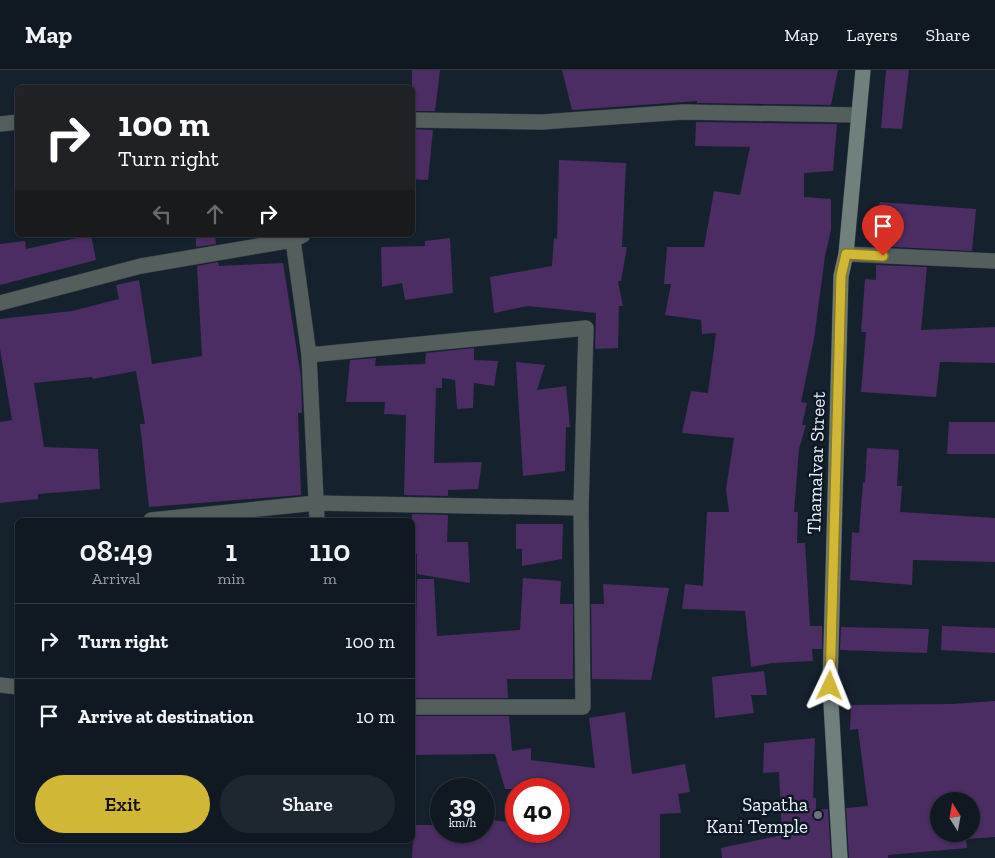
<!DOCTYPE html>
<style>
:root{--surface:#101922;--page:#1e262f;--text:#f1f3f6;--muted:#9ca0a5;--line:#303840;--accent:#d1b736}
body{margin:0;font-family:"Zilla Slab",serif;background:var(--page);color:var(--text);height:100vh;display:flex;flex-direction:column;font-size:19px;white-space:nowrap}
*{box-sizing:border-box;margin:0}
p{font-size:16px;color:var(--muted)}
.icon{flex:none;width:28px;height:28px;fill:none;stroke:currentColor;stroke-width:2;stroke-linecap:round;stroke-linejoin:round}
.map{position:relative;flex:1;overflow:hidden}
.side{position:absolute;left:15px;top:448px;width:400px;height:325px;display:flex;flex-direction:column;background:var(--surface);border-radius:8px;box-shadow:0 1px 4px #0004,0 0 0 1px var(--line)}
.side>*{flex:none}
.banner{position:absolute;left:15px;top:15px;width:400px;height:152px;border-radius:8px;box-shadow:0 1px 4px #0004,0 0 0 1px var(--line);background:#202124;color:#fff;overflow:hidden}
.needle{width:32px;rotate:349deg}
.controls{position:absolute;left:930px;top:722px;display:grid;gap:10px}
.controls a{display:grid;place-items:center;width:50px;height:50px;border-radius:50%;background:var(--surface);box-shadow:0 1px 4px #0004,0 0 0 1px var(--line);font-size:25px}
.speed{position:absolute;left:430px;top:708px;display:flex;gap:10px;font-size:25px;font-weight:700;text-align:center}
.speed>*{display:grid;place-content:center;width:65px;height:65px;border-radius:50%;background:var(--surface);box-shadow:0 1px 4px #0004,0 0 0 1px var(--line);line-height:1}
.speed small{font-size:12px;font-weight:400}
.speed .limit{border:8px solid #d22;background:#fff;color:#111}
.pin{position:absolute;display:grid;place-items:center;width:42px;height:42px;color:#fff;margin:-51px -21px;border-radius:50% 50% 50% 0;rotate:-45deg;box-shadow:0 0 5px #0007}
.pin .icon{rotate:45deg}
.me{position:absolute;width:55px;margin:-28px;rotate:2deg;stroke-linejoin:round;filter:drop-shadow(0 0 4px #0008)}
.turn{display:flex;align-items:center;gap:18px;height:105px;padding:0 20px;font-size:22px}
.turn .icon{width:65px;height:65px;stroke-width:2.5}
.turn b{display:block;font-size:35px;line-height:42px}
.lanes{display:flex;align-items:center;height:48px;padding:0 20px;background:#0003;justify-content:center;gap:25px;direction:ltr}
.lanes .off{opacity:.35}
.eta{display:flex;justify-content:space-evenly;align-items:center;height:85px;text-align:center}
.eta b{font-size:30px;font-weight:600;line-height:35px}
.button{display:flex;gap:10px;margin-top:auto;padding:10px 20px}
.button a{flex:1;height:58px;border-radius:30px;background:var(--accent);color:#111;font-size:20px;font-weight:600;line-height:58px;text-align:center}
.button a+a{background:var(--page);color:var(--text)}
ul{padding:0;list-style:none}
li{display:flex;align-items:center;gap:15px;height:75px;padding:0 20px;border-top:1px solid var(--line)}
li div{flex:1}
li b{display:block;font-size:19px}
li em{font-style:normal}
header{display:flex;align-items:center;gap:30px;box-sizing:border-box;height:70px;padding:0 25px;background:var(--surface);border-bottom:1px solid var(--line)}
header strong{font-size:24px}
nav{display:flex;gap:28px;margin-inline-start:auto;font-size:18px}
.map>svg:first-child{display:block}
.building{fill:#4b2c63;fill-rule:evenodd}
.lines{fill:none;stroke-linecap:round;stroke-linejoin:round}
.street-casing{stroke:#343e4b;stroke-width:16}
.secondary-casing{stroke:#343e4b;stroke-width:16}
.street{stroke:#545e5c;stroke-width:15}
.secondary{stroke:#70807d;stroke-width:15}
.route-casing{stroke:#887723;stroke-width:12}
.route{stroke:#d1b736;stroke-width:9}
.worship-dot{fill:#6b7280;stroke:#0d1824;stroke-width:2}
.labels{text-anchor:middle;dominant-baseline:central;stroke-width:5;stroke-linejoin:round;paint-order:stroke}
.street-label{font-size:19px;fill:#eaf2fb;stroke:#0d1824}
.poi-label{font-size:19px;fill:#eaf2fb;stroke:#0d1824;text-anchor:end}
</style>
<header>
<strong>Map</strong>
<nav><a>Map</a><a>Layers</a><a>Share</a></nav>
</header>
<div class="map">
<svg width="995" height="788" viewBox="0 0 995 788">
<rect width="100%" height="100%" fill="#16212e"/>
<g class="building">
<polygon points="412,0 440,0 435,41 412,41"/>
<polygon points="562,0 838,0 831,35 697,33 697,31 572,40"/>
<polygon points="886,0 909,0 902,59 881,58"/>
<polygon points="696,52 837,54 833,101 804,103 804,127 831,129 831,160 825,186 814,269 801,332 807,333 802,355 806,355 799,379 794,442 798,442 797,473 805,473 810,556 822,556 822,579 812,579 813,591 772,593 751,597 745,541 682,539 685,514 703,516 707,442 729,442 726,419 734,368 682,363 691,321 708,323 716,263 702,264 701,250 665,245 671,214 664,214 667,177 704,177 714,121 740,125 750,77 695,76"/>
<polygon points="412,59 433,60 428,110 412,109"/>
<polygon points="559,90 626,93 622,177 627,177 621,211 618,211 623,236 619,236 618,278 595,279 596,243 528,236 494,243 490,207 552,196 554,168 557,169"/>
<polygon points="880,132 976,139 972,181 877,176 877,142"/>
<polygon points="91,165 96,190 0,215 0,174 25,171 26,179"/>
<polygon points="196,165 215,165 216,174 196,177"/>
<polygon points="450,168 453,223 405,230 402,213 382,217 381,177 425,176 425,171"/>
<polygon points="218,192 219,196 283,193 301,307 302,343 298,343 301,425 149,437 140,354 145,354 136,301 93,309 92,307 34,313 44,377 98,379 100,419 38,424 38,429 0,433 0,352 12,350 0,279 0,249 72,241 119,229 116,215 139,210 152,294 202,286 197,196"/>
<polygon points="876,195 927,197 921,260 995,257 995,293 940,292 936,327 861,322 866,262 861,262 865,209 876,210"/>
<polygon points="474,278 474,290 498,291 494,316 474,313 473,338 457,339 455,310 442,308 442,318 436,318 434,393 482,392 478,419 448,420 448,426 404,425 406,345 384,344 385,332 346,332 350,290 376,288 375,296 425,294 426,283"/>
<polygon points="516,292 545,295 537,320 566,316 570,357 566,357 565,401 523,406"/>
<polygon points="949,352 995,352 995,384 947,384"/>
<polygon points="867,378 899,380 897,416 902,416 900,442 995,448 995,492 913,490 912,515 850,510 852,462 859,463 863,412 865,413"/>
<polygon points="412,444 448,445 447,472 468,472 470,513 417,504 417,484 412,484"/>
<polygon points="516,454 563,454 562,489 522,496 522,479 516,479"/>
<polygon points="523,508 561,511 560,534 573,534 573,609 507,609 508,628 412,628 412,568 416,568 417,509 434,509 437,566 520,560"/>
<polygon points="603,514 669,518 651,610 592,609 591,534 604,534"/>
<polygon points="942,556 995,558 995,583 941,580"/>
<polygon points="841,557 929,559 927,583 840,580"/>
<polygon points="764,601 767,625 751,625 754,643 715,648 712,607"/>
<path d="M995,631V767L966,769L967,778L888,785V788H849L846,738L868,736L858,659L850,660L851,635L952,634ZM939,731H971V764H939Z"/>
<polygon points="625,642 632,704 685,694 690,722 678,724 681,743 660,744 660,788 412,788 414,755 441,755 441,761 484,761 484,749 516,753 516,761 559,761 559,719 505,719 495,684 412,685 412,646 509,646 512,681 531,678 531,690 595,698 589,648"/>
<polygon points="815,668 813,728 816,728 816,740 828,739 831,788 722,788 721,778 782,765 779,702 763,703 764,673"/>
</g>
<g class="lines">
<g class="street-casing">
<g id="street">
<polyline points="412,50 542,52 683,42 858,45"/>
<polyline points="0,54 18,52"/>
<polyline points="303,165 293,170 309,285 586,258 581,438 583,637 412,637"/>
<polyline points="846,184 995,191"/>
<polyline points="0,233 141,196 293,170"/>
<polyline points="309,285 317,450"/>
<polyline points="151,450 316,433 581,438"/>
<polyline points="0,615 18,617"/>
</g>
</g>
<g class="secondary-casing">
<polyline id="secondary" points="840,788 830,616 841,206 846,184 863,0"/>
</g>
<use href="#street" class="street"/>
<use href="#secondary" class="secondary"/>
</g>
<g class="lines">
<g class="route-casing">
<polyline id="route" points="830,616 841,206 846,184 883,186"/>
</g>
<use href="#route" class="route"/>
</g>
<circle class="worship-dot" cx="818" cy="745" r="5"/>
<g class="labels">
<g class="street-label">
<text transform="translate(816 393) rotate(-88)">Thamalvar Street</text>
</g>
<g class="poi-label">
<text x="808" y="734">Sapatha<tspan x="808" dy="22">Kani Temple</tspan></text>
</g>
</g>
</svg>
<div class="controls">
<a><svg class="needle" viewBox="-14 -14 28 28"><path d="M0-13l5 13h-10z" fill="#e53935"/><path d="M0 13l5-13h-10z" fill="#9ca0a5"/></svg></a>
</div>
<div class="speed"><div>39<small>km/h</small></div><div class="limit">40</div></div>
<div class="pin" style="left:883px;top:186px;background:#d93025"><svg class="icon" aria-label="arrive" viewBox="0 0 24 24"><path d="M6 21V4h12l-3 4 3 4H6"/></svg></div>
<svg class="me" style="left:830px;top:616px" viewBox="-20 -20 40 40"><path d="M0-17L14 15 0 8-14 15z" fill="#d1b736" stroke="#fff" stroke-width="4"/></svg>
<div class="banner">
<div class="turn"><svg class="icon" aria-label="right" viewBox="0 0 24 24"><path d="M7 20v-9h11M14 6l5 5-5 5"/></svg><div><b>100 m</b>Turn right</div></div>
<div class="lanes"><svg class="icon off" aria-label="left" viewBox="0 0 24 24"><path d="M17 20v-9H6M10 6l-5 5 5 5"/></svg><svg class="icon off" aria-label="ahead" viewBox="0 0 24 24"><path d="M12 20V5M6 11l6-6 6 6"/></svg><svg class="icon" aria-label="right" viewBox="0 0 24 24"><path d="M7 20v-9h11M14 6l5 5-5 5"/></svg></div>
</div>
<section class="side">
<div class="eta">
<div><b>08:49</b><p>Arrival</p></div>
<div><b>1</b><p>min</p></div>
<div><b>110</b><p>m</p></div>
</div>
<ul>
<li><svg class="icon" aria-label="right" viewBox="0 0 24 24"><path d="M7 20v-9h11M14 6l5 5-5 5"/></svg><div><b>Turn right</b></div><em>100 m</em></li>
<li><svg class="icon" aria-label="arrive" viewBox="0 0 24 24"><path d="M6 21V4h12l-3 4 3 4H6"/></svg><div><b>Arrive at destination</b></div><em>10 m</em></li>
</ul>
<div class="button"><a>Exit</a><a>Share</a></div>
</section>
</div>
